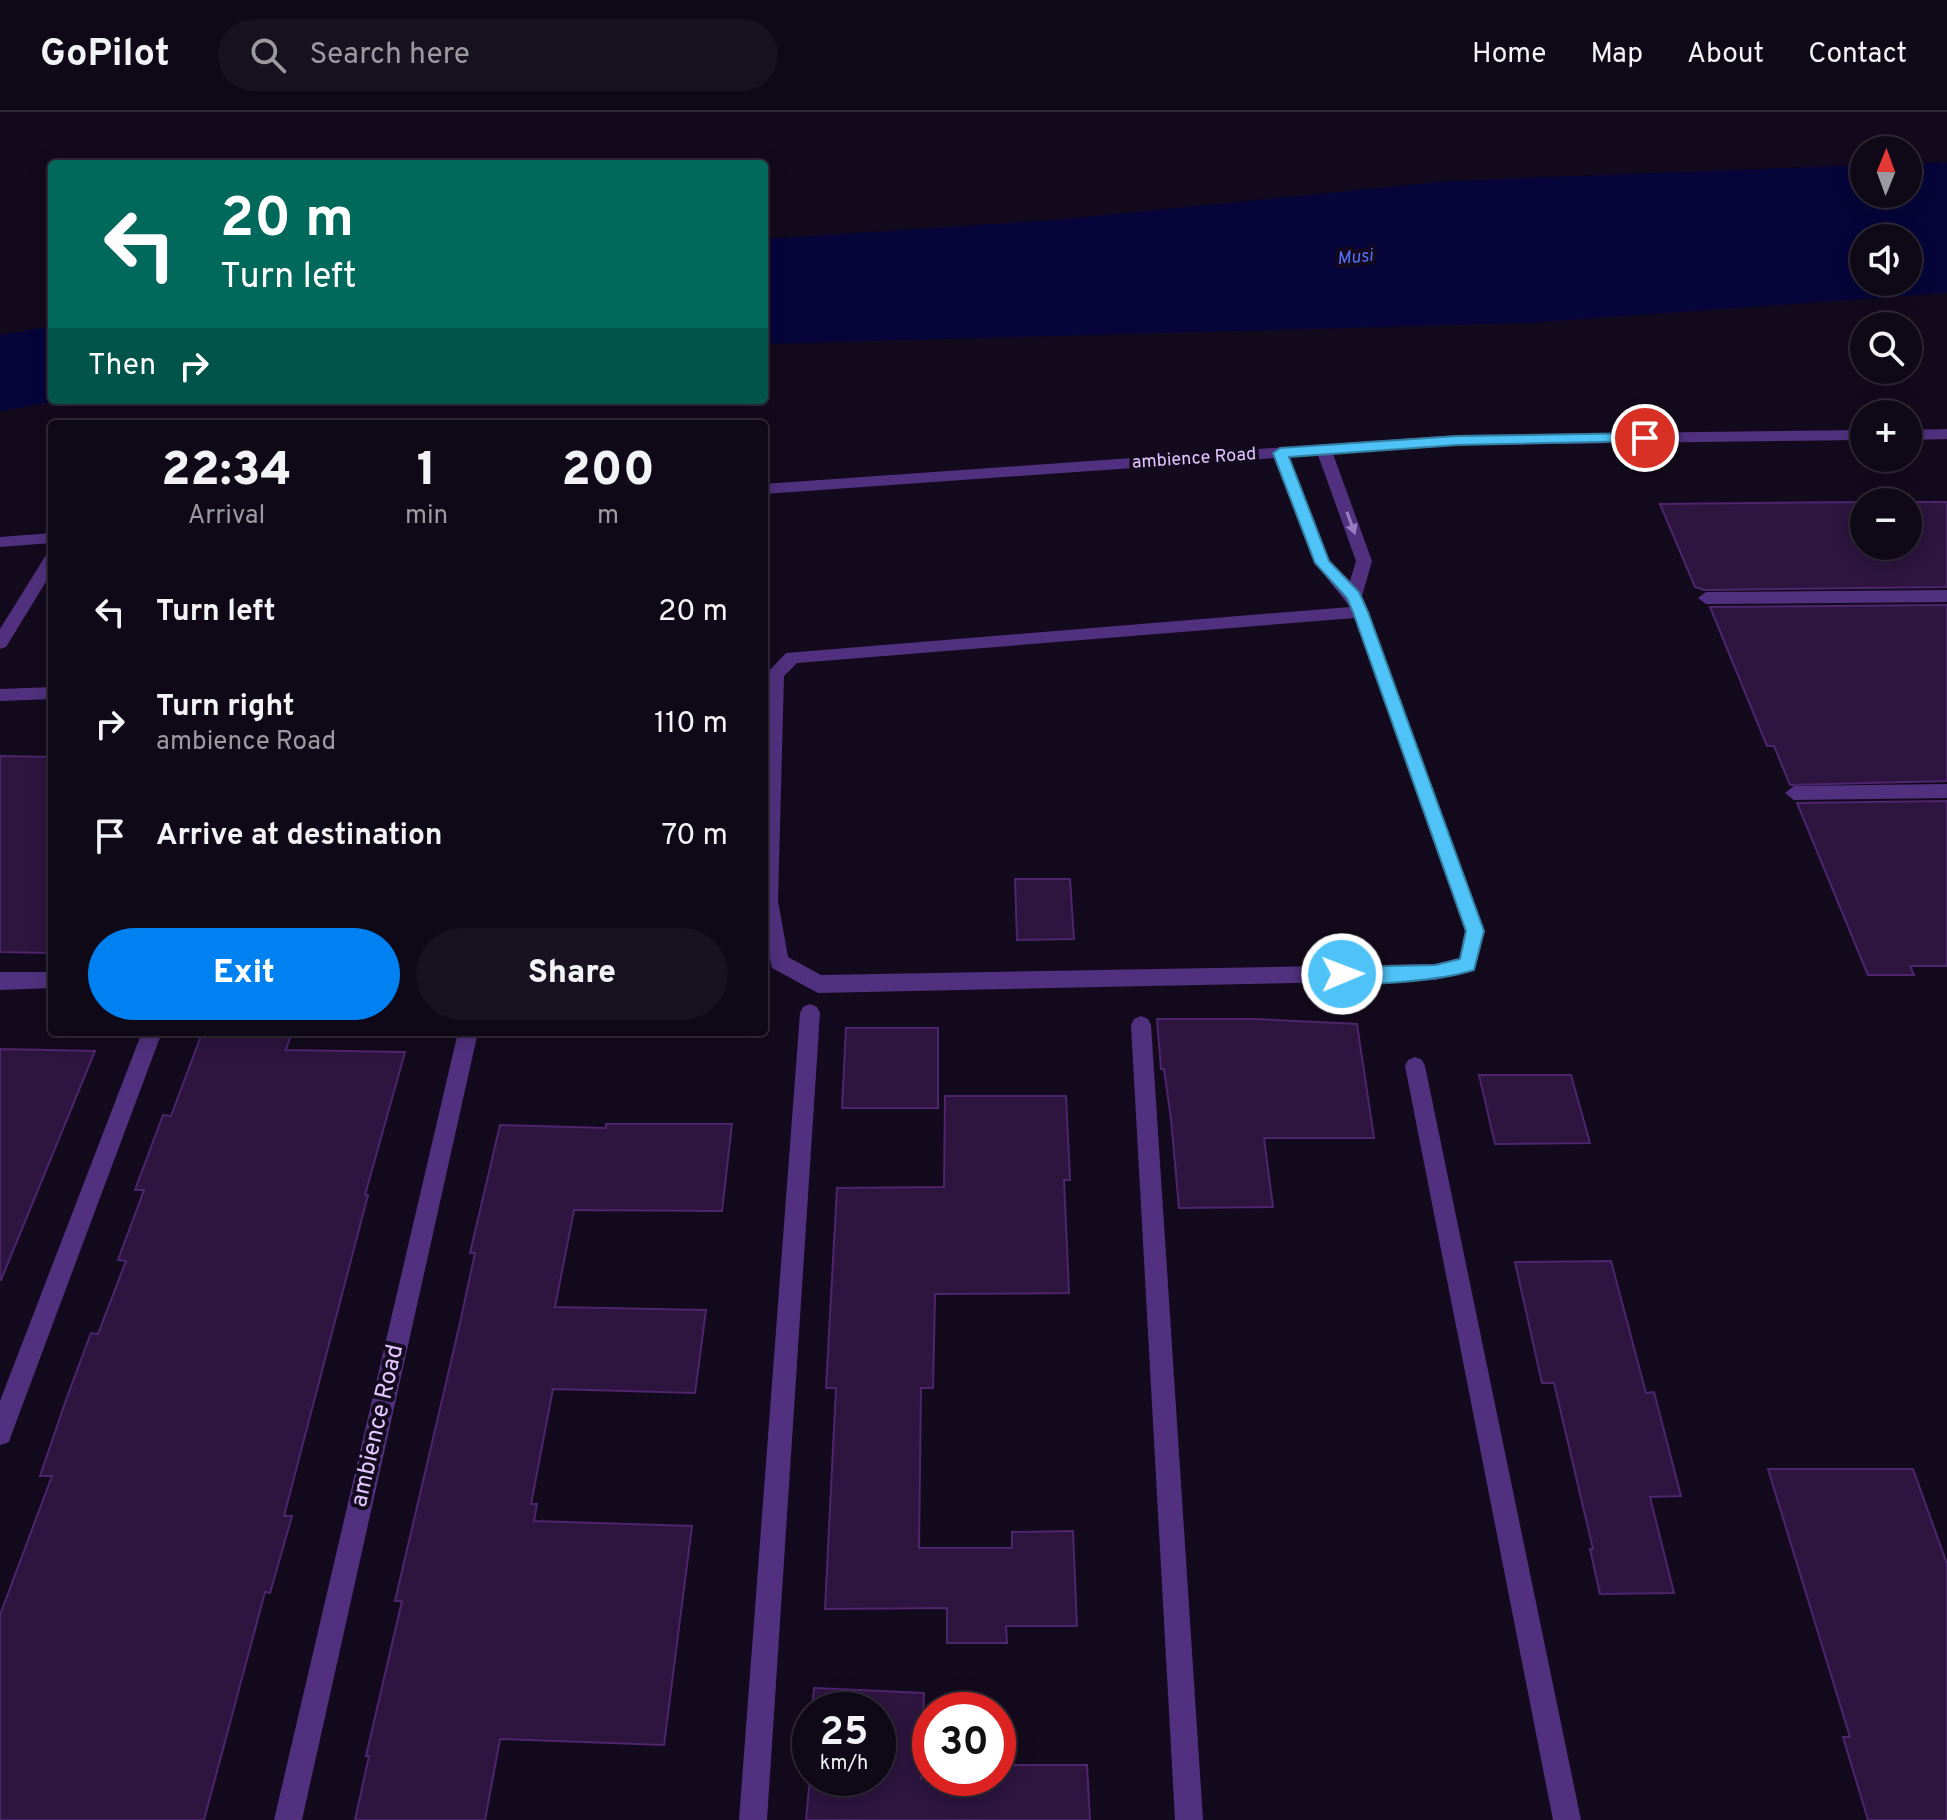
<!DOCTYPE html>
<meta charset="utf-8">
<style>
:root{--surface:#0f0816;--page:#18111f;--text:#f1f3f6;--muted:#9b9aa1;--line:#2f2935;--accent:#0081f1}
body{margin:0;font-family:Overpass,sans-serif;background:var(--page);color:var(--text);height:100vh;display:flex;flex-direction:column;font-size:30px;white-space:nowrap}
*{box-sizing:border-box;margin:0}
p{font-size:26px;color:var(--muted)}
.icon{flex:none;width:44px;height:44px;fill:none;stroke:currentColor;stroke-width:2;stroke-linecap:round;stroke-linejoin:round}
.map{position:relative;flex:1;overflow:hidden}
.panel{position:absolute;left:48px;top:308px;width:720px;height:616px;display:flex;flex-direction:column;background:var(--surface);border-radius:8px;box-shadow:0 4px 20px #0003,0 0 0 2px var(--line)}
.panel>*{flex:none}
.hud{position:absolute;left:48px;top:48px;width:720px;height:244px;border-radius:8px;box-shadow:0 4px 20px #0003,0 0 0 2px var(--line);background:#00695c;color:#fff;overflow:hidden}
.needle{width:52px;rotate:1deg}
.tools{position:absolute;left:1850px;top:24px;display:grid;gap:16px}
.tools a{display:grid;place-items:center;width:72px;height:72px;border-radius:50%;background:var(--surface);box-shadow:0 4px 20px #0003,0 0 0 2px var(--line);font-size:40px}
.speed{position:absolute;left:792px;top:1580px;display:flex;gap:16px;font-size:40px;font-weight:700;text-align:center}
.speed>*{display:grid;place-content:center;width:104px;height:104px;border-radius:50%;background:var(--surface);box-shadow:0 4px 20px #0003,0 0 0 2px var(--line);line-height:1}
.speed small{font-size:20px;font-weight:400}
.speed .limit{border:12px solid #d22;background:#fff;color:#111}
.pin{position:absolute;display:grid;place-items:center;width:68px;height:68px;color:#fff;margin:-34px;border:4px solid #fff;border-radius:50%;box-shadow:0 2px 8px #0007}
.me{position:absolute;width:88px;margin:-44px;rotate:89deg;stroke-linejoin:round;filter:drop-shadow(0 0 6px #0008)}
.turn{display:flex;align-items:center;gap:28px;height:168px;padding:0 40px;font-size:36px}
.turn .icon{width:104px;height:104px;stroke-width:2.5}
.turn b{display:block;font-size:56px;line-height:68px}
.then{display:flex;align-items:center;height:76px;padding:0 40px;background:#0003;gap:16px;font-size:30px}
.eta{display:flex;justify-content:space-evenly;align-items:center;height:136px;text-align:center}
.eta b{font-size:48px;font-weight:800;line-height:56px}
.button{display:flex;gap:16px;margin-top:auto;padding:16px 40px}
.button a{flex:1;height:92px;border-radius:48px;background:var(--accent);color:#fff;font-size:32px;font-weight:800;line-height:92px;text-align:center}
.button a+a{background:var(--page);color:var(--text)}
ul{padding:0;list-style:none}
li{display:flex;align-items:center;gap:24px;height:112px;padding:0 40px}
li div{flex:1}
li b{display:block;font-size:30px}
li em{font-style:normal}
header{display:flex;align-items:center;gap:48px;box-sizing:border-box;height:112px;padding:0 40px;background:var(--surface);border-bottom:2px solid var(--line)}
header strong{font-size:38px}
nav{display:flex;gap:44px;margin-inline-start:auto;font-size:28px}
.search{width:560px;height:72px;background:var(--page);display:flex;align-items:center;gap:20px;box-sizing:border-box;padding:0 28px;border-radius:44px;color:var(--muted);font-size:30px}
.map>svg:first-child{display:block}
.water{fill:#05053a;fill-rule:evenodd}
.building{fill:#2d153f;stroke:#4d256d;stroke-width:2}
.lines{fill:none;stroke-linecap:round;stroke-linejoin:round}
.minor{fill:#51317f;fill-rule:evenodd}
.oneway{fill:#997cbf}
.route{fill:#4fc3f7;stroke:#337fa1;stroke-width:2}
.labels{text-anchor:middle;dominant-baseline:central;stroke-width:8;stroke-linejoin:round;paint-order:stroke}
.far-water-label{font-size:18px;font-style:italic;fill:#5471ff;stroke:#140a1d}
.far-street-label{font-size:18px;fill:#e1c6ff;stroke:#140a1d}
.near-street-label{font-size:24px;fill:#e1c6ff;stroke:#140a1d}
</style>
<header>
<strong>GoPilot</strong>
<div class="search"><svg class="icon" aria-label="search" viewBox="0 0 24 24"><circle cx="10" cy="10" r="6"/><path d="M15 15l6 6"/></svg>Search here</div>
<nav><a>Home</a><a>Map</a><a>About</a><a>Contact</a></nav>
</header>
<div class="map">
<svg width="1947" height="1708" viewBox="0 0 1947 1708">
<rect width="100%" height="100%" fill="#140a1d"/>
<g class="water">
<path d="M1947,50V181L1528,211L764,232V127L1055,108L1448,69L1864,53V82H1908V52ZM1864,126H1908V170H1864Z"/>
<polygon points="52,214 52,288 63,288 0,299 0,223"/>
</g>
<g class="building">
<polygon points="1864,390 1864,434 1908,434 1908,390 1947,390 1947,475 1704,478 1695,475 1660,392"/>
<polygon points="1947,493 1947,669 1790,673 1774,634 1767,634 1710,495"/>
<polygon points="0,644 52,645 52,841 0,840"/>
<polygon points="1947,689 1947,854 1910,854 1914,863 1868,863 1797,691"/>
<polygon points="1015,767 1070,767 1074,827 1017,828"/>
<polygon points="1157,907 1254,907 1357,912 1374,1026 1264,1026 1273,1095 1179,1096 1171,1007 1164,957 1161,957"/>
<polygon points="846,916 938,916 938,996 842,996"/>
<polygon points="202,921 291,923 286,938 405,940 365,1083 368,1083 284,1404 292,1404 270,1481 265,1480 204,1708 0,1708 0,1503 52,1364 40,1364 67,1285 91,1221 98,1222 126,1149 118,1148 144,1078 135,1078 163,1003 171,1004"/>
<polygon points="0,937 95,939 1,1168 0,1168"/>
<polygon points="1479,963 1571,963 1590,1031 1495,1032"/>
<polygon points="945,984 1066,984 1070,1068 1064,1068 1069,1181 935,1182 933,1276 921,1276 919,1436 1012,1436 1012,1420 1073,1419 1077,1514 1006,1514 1007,1531 947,1531 947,1496 825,1497 836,1276 826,1276 837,1076 944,1075"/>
<polygon points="606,1012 732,1012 722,1099 574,1098 555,1195 706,1198 695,1281 553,1277 531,1392 537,1392 534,1409 692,1414 664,1633 500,1627 485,1708 355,1708 369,1644 366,1644 402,1489 395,1489 460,1211 475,1141 470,1141 500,1013 606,1016"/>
<polygon points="1611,1149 1646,1281 1654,1280 1681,1384 1650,1385 1674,1481 1600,1482 1590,1437 1593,1437 1554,1271 1542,1271 1515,1150"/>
<polygon points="1768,1357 1913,1357 1947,1452 1947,1708 1868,1708 1843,1625 1850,1625"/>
<polygon points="814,1576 924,1581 921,1666 998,1666 998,1653 1087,1653 1090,1708 806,1708 810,1666 878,1666 878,1598 812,1598"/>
</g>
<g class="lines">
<g class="minor">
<polygon points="1947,317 1947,327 1908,328 1908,318"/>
<path d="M1864,318V328L1457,333L1333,342L1372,449L1362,484L1485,819L1474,858L1435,868L818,881L772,856L764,821L766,562L786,541L1350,495L1315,451L1274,346L764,382V372L1457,323ZM1318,343L1356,449L1350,469L1330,449L1289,345ZM1355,506L1465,819L1459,846L1435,852L821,863L788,845L778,789L784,564L797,551Z"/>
<polygon points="52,421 52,431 0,435 0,425"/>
<polygon points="52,441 52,460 6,535 0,537 0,517 46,443"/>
<polygon points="1947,478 1947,490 1706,492 1698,486 1706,480"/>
<polygon points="52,575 52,587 0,589 0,577"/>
<polygon points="1947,672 1947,686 1794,688 1785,681 1794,674"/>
<polygon points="0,860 52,860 52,876 0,878"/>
<polygon points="810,892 817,895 820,901 767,1708 739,1708 800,901 803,895"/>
<polygon points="1141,904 1148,907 1151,913 1203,1708 1175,1708 1131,913 1134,907"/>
<polygon points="142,920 162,920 12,1321 9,1330 0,1333 0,1289"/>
<polygon points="458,920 478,920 302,1708 274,1708"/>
<polygon points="1415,945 1422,948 1425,954 1581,1708 1553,1708 1405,954 1408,948"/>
</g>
</g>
<defs><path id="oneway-solid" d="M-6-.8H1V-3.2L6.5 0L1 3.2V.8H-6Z" transform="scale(2)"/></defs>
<use class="oneway" href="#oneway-solid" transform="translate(1351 411) rotate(70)"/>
<path class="route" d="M1645,321L1652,326L1650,329L1457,333L1289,345L1329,449L1359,480L1368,500L1484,819L1474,858C1447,867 1362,877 1336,868L1333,862L1336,857L1342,855L1435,853L1460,847L1466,819L1353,500L1347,486L1315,451L1273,341L1280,336L1457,324Z"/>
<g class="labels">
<g class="far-water-label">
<text transform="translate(1355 146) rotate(-6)">Musi</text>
</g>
<g class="far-street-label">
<text transform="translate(1194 347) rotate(-4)">ambience Road</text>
</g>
<g class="near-street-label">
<text transform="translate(378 1314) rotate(-77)">ambience Road</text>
</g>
</g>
</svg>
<div class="tools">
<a><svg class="needle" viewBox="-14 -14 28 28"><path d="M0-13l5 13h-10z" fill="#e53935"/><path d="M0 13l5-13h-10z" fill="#9b9aa1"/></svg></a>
<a><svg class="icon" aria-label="sound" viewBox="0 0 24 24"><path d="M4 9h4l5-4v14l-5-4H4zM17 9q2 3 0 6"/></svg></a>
<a><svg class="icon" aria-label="search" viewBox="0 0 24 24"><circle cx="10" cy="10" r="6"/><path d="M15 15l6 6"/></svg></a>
<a>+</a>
<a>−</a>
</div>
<div class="speed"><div>25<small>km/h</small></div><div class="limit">30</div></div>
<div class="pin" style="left:1645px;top:326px;background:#d93025"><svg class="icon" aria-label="arrive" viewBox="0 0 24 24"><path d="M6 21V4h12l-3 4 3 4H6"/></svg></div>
<svg class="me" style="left:1342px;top:862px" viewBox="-20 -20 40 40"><circle r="17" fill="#4fc3f7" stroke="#fff" stroke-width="3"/><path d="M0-11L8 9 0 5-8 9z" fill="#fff"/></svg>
<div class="hud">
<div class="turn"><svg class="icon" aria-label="left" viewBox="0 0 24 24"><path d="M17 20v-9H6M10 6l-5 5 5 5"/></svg><div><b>20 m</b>Turn left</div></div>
<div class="then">Then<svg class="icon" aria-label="right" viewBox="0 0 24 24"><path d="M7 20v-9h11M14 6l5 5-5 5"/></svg></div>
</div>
<section class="panel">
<div class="eta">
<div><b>22:34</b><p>Arrival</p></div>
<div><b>1</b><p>min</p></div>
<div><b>200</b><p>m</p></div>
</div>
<ul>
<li><svg class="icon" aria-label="left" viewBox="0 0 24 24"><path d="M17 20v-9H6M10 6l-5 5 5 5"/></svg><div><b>Turn left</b></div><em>20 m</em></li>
<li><svg class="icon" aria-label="right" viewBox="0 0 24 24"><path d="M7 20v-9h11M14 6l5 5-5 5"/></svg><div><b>Turn right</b><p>ambience Road</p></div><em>110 m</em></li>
<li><svg class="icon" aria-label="arrive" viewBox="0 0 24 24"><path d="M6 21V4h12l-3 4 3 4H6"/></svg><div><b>Arrive at destination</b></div><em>70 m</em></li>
</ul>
<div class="button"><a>Exit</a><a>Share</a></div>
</section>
</div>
